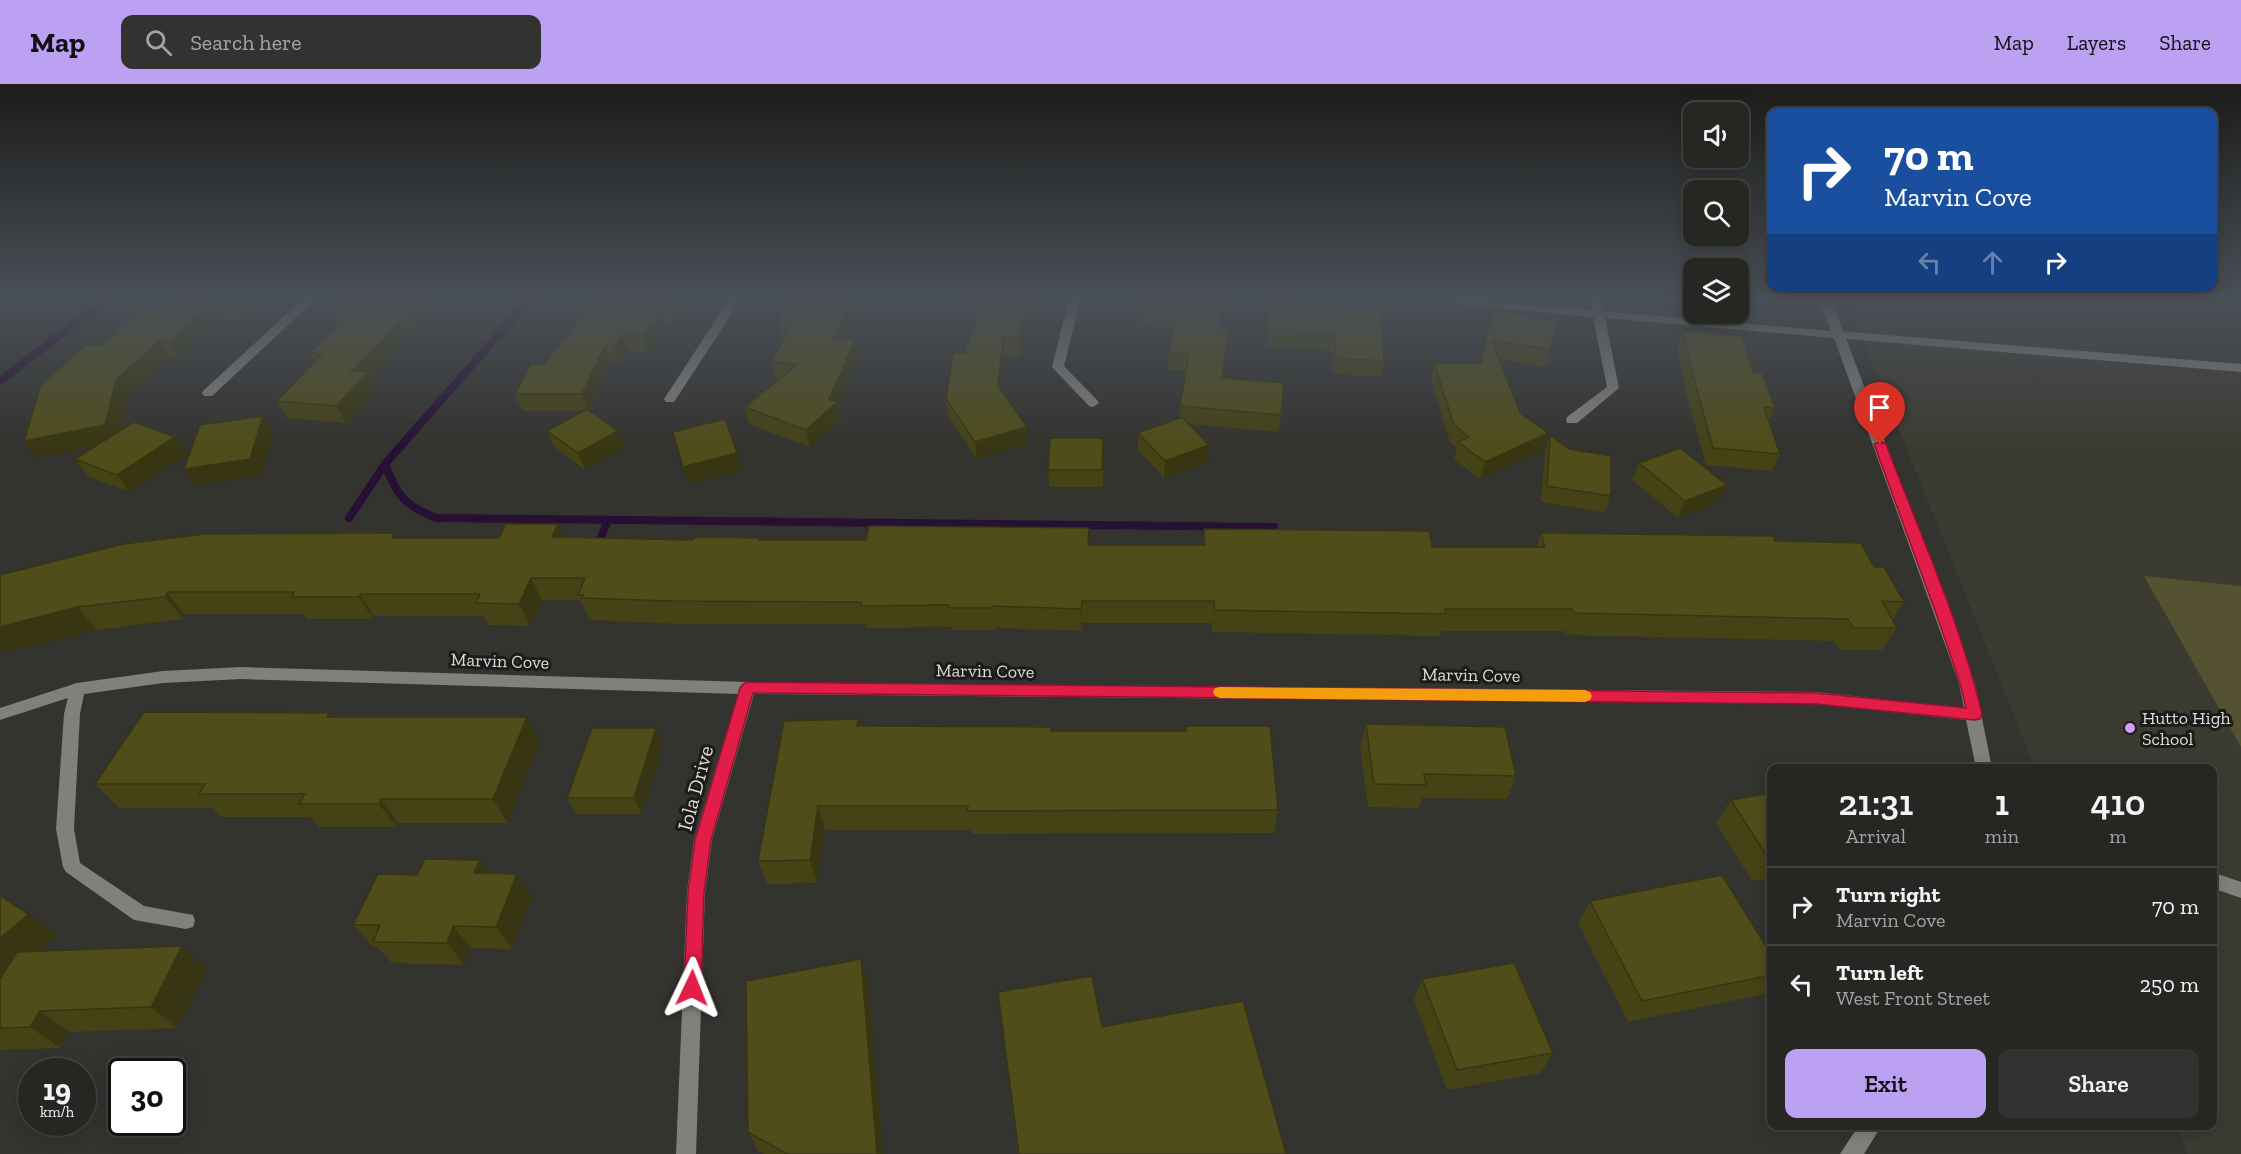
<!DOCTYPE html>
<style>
:root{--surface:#262623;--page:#323230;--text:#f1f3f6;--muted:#a4a5a6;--line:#424341;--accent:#bca0f2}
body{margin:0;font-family:"Zilla Slab",serif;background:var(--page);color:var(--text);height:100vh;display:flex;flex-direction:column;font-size:22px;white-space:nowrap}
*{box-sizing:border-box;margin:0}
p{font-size:20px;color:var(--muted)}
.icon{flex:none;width:33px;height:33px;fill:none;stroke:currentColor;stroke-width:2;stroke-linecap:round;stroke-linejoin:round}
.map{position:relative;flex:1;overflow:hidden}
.details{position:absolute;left:1767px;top:680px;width:450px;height:366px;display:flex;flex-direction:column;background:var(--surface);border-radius:12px;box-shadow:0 3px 15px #0003,0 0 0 2px var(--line)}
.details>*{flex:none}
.guide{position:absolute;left:1767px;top:24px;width:450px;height:183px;border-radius:12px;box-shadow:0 3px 15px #0003,0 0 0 2px var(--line);background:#1a4fa0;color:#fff;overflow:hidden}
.fabs{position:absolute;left:1683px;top:18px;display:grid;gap:12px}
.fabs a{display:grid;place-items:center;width:66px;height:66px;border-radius:12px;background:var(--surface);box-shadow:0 3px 15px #0003,0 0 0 2px var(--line);font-size:30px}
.speed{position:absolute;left:18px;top:974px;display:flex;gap:12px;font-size:30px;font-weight:700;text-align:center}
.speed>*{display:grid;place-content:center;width:78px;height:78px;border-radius:50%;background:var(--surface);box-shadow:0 3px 15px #0003,0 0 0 2px var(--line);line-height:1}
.speed small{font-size:15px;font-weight:400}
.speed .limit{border:3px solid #111;border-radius:9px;background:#fff;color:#111}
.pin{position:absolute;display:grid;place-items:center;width:51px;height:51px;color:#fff;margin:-62px -26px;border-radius:50% 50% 50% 0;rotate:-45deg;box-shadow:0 0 6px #0007}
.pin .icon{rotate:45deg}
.me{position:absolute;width:66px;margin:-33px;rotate:2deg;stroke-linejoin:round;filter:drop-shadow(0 0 4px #0008)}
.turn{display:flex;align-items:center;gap:21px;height:126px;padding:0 18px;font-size:27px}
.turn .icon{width:78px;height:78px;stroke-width:2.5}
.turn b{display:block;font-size:42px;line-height:51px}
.lanes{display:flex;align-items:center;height:57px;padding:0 18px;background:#0003;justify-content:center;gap:30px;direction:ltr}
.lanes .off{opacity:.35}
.eta{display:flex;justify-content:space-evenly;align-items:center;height:102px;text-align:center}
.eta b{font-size:36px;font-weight:600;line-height:42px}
.button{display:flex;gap:12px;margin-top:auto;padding:12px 18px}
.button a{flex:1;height:69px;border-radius:12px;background:var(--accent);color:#111;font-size:24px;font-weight:600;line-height:69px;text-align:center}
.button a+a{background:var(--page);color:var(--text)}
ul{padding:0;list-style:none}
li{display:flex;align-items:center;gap:18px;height:78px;padding:0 18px;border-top:2px solid var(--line)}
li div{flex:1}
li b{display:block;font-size:22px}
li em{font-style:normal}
header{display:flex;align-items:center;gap:36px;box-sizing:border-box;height:84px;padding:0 30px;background:var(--accent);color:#111}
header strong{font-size:28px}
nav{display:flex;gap:33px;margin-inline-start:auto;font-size:21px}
.search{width:420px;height:54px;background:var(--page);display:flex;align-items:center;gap:15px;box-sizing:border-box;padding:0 21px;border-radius:12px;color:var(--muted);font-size:22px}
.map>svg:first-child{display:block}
.built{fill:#3c3b31}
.green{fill:#545230}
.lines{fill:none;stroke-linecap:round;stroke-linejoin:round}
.stream{stroke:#271034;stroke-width:8}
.lane{fill:#81817c;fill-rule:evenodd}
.street{fill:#81817c;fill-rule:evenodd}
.wall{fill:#454216}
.shaded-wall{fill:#383612}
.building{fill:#504d1a;stroke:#383612;stroke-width:1.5}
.route{fill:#e11d48;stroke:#92132f;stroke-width:1.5}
.slow{fill:#f59e0b}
.poi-dot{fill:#d59cfb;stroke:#1b1b19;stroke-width:2}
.labels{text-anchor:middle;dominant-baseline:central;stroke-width:6;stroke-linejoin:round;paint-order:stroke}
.street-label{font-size:18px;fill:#ddddda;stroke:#1b1b19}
.poi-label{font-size:18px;fill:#ddddda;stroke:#1b1b19;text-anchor:start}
.near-street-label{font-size:21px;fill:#ddddda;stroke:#1b1b19}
</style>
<header>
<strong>Map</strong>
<div class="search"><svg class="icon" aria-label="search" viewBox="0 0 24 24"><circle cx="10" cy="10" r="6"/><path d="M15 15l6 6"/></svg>Search here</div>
<nav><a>Map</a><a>Layers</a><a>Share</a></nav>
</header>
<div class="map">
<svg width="2241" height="1070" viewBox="0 0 2241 1070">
<rect width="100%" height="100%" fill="#33332f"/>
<polygon class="built" points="1846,214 2241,214 2241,1070 2187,1070 2176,1041 2212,1041 2212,684 2035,684"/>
<polygon class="green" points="2144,492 2241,502 2241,663"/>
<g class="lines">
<g class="stream">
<polyline points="0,297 108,214"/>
<path d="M385,380C397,412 404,421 436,434L1274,443"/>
<polyline points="349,434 385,380 531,214"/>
<polyline points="596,465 608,436"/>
</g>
<g class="lane">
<polygon points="1839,247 2241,280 2241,288 1835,254 1833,251"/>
<polygon points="77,599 83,601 85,605 80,630 74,745 80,779 144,822 193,831 195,837 193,843 186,845 134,836 66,788 63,783 56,745 64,630 71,601"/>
<polygon points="2212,788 2241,798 2241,814 2212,804"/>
</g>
<g class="street">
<polygon points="304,214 317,214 212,312 204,312 202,309 204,306"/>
<polygon points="730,214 742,214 674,318 666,318 664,315"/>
<polygon points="1069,214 1081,214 1064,282 1097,316 1099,319 1093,323 1089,322 1052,283"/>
<polygon points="1416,214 1461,214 1592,226 1589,214 1601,214 1603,227 1831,247 1819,214 1831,214 1975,599 1992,684 1976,684 1966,636 1816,620 754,610 712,756 705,808 696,1070 676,1070 687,808 694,756 738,610 241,595 163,599 77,611 0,636 0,624 77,599 163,587 241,583 748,598 1816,608 1964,624 1959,599 1834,254 1605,234 1619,304 1577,339 1567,339 1566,336 1567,333 1607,303 1593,233 1422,217"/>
<polygon points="1859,1041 1882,1041 1864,1070 1840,1070"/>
</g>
</g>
<g class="wall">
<polygon points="179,214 264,214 245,235 221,235 179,273 171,273 128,312 120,347 175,353 187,370 129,408 88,392 75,375 96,362 37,374 102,261 168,225"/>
<polygon points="447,214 417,251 413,251 370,293 377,305 346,339 287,334 277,317 315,278 310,269 339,242 334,232"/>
<polygon points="596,214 692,214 674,239 667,239 648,268 628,267 619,279 611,278 589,326 625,363 585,386 554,363 547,347 584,327 523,327 515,310 544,280"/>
<polygon points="790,214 873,214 869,220 861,219 843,256 858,273 838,320 841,335 810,363 749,340 745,323 779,295 775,295 771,278 785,251 782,251 778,234"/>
<polygon points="966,214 1036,214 1033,231 1031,231 1019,272 1004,271 1001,306 1028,359 977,375 948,332 946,315 965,269 978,230 968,229"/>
<polygon points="1144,214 1223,214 1219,245 1227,262 1223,294 1284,299 1279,348 1189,340 1209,361 1208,378 1164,394 1138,366 1138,349 1179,334 1180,322 1186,287 1168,285 1169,269 1173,244 1141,242 1141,225"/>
<polygon points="1270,216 1318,222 1384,277 1381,293 1333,290 1332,267 1267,262"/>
<polygon points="1493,227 1551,266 1546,283 1499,275 1520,329 1548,349 1543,366 1480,395 1454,375 1457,364 1450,358 1431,296 1434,279 1481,279"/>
<polygon points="1683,247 1753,288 1775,324 1769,337 1780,370 1772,387 1706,381 1684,300 1677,263"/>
<polygon points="1550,351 1611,412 1605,429 1541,418 1545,367"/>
<polygon points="1103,370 1103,403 1049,403 1048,386"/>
<polygon points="1639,379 1719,418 1678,434 1632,396"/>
<polygon points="1089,444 1089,461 1203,461 1204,445 1432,463 1537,463 1541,449 1775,457 1874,483 1904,518 1892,536 1897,544 1882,566 1839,566 1834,557 1565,551 1564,547 1441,547 1440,552 1212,548 1212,539 1082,539 1082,547 995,544 995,546 952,546 952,543 866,544 865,540 680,540 592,536 591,533 588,533 580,516 542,516 530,542 488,541 483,532 374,532 373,535 307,535 304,530 184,530 183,535 97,546 4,569 0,565 0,491 398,454 564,454 693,456 866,456"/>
<polygon points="329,629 332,633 540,657 508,739 398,739 396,743 319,743 310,733 221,733 212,724 119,724 95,700"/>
<polygon points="1366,640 1516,692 1507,715 1422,714 1418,724 1368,723 1360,664"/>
<polygon points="860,642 1051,647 1186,647 1186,642 1278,726 1274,749 971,750 970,746 825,746 817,799 767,800 758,777"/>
<polygon points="663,661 642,730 576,730 567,714"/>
<polygon points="1772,709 1772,794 1752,797 1716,739 1731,716"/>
<polygon points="480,776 489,789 517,790 532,812 512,865 471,864 464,881 392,879 377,863 373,863 353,841 417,791"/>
<polygon points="0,812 29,830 57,852 39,867 207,884 177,944 69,948 60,964 0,966"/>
<polygon points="1590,817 1772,872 1772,902 1765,910 1628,938 1578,839"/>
<polygon points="1422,895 1553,969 1541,989 1447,1006 1414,916"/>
<polygon points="868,896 883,1070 764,1070 758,1067 748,1048"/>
</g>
<g class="shaded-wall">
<polygon points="240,214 264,214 245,235 235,219"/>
<polygon points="426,214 447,214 417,251 409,234"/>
<polygon points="676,214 692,214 674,239 669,223"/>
<polygon points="853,214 860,214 861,219 836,272 833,255"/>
<polygon points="868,214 873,214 869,220"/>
<polygon points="1032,214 1036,214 1033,231 1032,215"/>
<polygon points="1223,214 1223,223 1217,261 1218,245"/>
<polygon points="1030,215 1031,231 1019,272 1018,255"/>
<polygon points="211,218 221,235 179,273 169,257"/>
<polygon points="662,222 667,239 648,268 642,252"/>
<polygon points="405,234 413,251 370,293 377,305 346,339 336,322 351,287"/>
<polygon points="1228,245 1227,262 1221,310 1222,294"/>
<polygon points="622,250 628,267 619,279 614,262"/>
<polygon points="1003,254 1004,271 999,318 998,302"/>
<polygon points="160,256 171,273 128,312 118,357 37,374 24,357 116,296"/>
<polygon points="855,257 858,273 838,320 841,335 810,363 806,346 829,315"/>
<polygon points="605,262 611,278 588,327 582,310"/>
<polygon points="263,332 274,348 261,391 196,402 184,385"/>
<polygon points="1027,343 1028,359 977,375 975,358"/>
<polygon points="618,347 625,363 585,386 578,369"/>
<polygon points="1548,349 1543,366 1480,395 1485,378"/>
<polygon points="175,353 187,370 129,408 117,391"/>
<polygon points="1209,361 1208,378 1164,394 1165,377"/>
<polygon points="737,369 742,386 689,400 683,383"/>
<polygon points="1727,401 1719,418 1678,434 1685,417"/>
<polygon points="558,440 568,462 552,453"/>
<polygon points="531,494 542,516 530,542 519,520"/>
<polygon points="167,508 184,530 183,535 165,513"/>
<polygon points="360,510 374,532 373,535 359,513"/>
<polygon points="1082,517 1082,547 1081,525"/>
<polygon points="77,523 97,546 4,569 0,565 0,543"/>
<polygon points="527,633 540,657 508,739 493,715"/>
<polygon points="656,644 663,661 642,730 634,714"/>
<polygon points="381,715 398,739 396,743 379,720"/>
<polygon points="818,722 825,746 817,799 810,776"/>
<polygon points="480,776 496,799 474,789"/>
<polygon points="517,790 532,812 512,865 496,843"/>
<polygon points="29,830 57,852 20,883 0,915 0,854"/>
<polygon points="453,842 471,864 464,881 447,859"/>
<polygon points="182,862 207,884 177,944 151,923"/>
<polygon points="861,875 868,896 883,1070 877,1070"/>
<polygon points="40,927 69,948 60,964 30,943"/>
</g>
<g class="building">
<polygon points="179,214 240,214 235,219 211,218 169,257 160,256 116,296 105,341 24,357 41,301 87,260 102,261 146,223 168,225"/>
<polygon points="349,214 426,214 409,234 405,234 351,287 368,288 336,322 277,317 322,270 310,269 349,232 334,232"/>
<polygon points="596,214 676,214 669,223 662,222 642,252 622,250 614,262 605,262 582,310 515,310 531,280 544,280"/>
<polygon points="790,214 853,214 833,255 855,257 829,315 837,318 806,346 745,323 798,280 771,278 794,235 778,234"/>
<polygon points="983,214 1032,214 1032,215 1030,215 1018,255 1003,254 998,302 1027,343 975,358 946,315 953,269 965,269"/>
<polygon points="1144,214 1223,214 1218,245 1228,245 1222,294 1284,299 1281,331 1180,322 1189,270 1169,269 1176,228 1141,225"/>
<polygon points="1270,216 1318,219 1318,222 1380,225 1384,277 1336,274 1335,250 1269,246"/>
<polygon points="1493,227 1556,237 1551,266 1492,256 1520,329 1548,349 1485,378 1458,358 1469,353 1454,341 1434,279 1481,279"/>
<polygon points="1683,247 1742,252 1753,288 1762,289 1775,324 1764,323 1780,370 1713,364 1691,284"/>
<polygon points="587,325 618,347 578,369 547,347"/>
<polygon points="263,332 250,375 184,385 200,341"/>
<polygon points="1182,333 1209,361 1165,377 1138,349"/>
<polygon points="725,335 737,369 683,383 673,348"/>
<polygon points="134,338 175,353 117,391 75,375"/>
<polygon points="1550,351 1569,365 1611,372 1611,412 1547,402"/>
<polygon points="1050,354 1103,354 1102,386 1048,386"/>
<polygon points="1680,364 1727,401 1685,417 1639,379"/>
<polygon points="506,440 558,440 552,453 693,456 694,453 760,454 759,456 866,456 869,442 1089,444 1088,461 1205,461 1204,445 1429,447 1432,463 1545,463 1541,449 1773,452 1775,457 1861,459 1874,483 1884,483 1904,518 1882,517 1897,544 1853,544 1848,535 1574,529 1572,525 1445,525 1446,530 1214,526 1214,517 1082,517 1081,525 992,522 992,524 949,524 949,521 861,522 861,518 672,517 582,514 583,511 578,511 585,494 531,494 519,520 476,519 480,510 360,510 359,513 292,513 294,508 167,508 165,513 77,523 0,543 0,491 123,460 204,450 395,449 392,454 499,454"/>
<polygon points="144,628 329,629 327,633 527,633 493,715 381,715 379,720 299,720 305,710 199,710 205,700 95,700"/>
<polygon points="858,635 857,642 1051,643 1051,647 1186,647 1186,642 1270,642 1278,726 967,727 968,722 818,722 810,776 758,777 784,637"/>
<polygon points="1366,640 1505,643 1516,692 1424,690 1426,701 1374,700"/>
<polygon points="592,644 656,644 634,714 567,714"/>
<polygon points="1772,709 1772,774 1768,774 1731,716"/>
<polygon points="425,775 480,776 474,789 517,790 496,843 453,842 447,859 373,858 380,841 353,841 378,790 417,791"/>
<polygon points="1722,791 1772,872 1772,891 1642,917 1590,817"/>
<polygon points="0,812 29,830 0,854"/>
<polygon points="182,862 151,923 40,927 30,943 0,944 0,895 17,868"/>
<polygon points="861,875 877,1070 787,1070 748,1048 746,897"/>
<polygon points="1514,879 1553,969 1457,986 1422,895"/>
<polygon points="1092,892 1102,943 1243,917 1286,1070 1019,1070 998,908"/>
</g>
<linearGradient id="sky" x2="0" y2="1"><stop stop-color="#1c1c1a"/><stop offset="0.59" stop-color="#4a5058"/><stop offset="1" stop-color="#4a5058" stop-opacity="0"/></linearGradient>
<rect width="2241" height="364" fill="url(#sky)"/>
<path class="route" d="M1880,357L1886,360C1919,448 1961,539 1982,630L1980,635L1974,636L1816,620L753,609L711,756L704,808L701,904L698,909L692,912L686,909L684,904L688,808L695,756L740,604L743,600L748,598L1816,609L1966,624L1960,599L1938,535L1874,360Z"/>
<polygon class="slow" points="1220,603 1585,606 1590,608 1592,612 1590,616 1585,618 1220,614 1215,612 1213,608 1215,604"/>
<circle class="poi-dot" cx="2130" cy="644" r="6"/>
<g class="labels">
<g class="street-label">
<text transform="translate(500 577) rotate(2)">Marvin Cove</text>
<text transform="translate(985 587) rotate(1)">Marvin Cove</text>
<text transform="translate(1471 591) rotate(1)">Marvin Cove</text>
</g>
<g class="poi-label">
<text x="2142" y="634">Hutto High<tspan x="2142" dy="21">School</tspan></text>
</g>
<g class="near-street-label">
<text transform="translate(695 704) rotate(-75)">Iola Drive</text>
</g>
</g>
</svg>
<div class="fabs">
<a><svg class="icon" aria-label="sound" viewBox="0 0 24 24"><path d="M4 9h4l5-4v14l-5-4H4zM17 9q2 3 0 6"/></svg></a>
<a><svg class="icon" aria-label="search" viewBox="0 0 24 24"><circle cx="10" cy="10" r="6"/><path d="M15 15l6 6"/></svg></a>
<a><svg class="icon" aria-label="layers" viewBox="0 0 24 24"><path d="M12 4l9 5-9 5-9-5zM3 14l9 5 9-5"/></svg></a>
</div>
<div class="speed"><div>19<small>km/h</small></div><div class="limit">30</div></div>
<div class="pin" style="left:1880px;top:360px;background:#d93025"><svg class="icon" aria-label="arrive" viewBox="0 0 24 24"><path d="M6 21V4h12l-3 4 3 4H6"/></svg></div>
<svg class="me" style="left:692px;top:904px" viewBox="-20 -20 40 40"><path d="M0-17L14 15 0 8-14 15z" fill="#e11d48" stroke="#fff" stroke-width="4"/></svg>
<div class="guide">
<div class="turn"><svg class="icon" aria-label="right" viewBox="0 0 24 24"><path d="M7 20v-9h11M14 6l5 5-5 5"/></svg><div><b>70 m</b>Marvin Cove</div></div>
<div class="lanes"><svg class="icon off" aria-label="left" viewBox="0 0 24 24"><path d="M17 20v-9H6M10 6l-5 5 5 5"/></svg><svg class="icon off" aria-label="ahead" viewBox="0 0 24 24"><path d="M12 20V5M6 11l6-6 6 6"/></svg><svg class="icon" aria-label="right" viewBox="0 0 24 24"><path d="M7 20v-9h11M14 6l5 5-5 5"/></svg></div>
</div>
<section class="details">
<div class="eta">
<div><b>21:31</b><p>Arrival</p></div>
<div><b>1</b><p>min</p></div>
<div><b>410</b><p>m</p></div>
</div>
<ul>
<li><svg class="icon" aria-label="right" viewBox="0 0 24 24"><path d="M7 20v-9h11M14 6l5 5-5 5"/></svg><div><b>Turn right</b><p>Marvin Cove</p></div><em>70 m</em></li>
<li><svg class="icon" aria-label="left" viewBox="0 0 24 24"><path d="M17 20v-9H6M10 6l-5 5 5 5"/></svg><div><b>Turn left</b><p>West Front Street</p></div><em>250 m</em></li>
</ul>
<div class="button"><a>Exit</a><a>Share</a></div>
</section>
</div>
